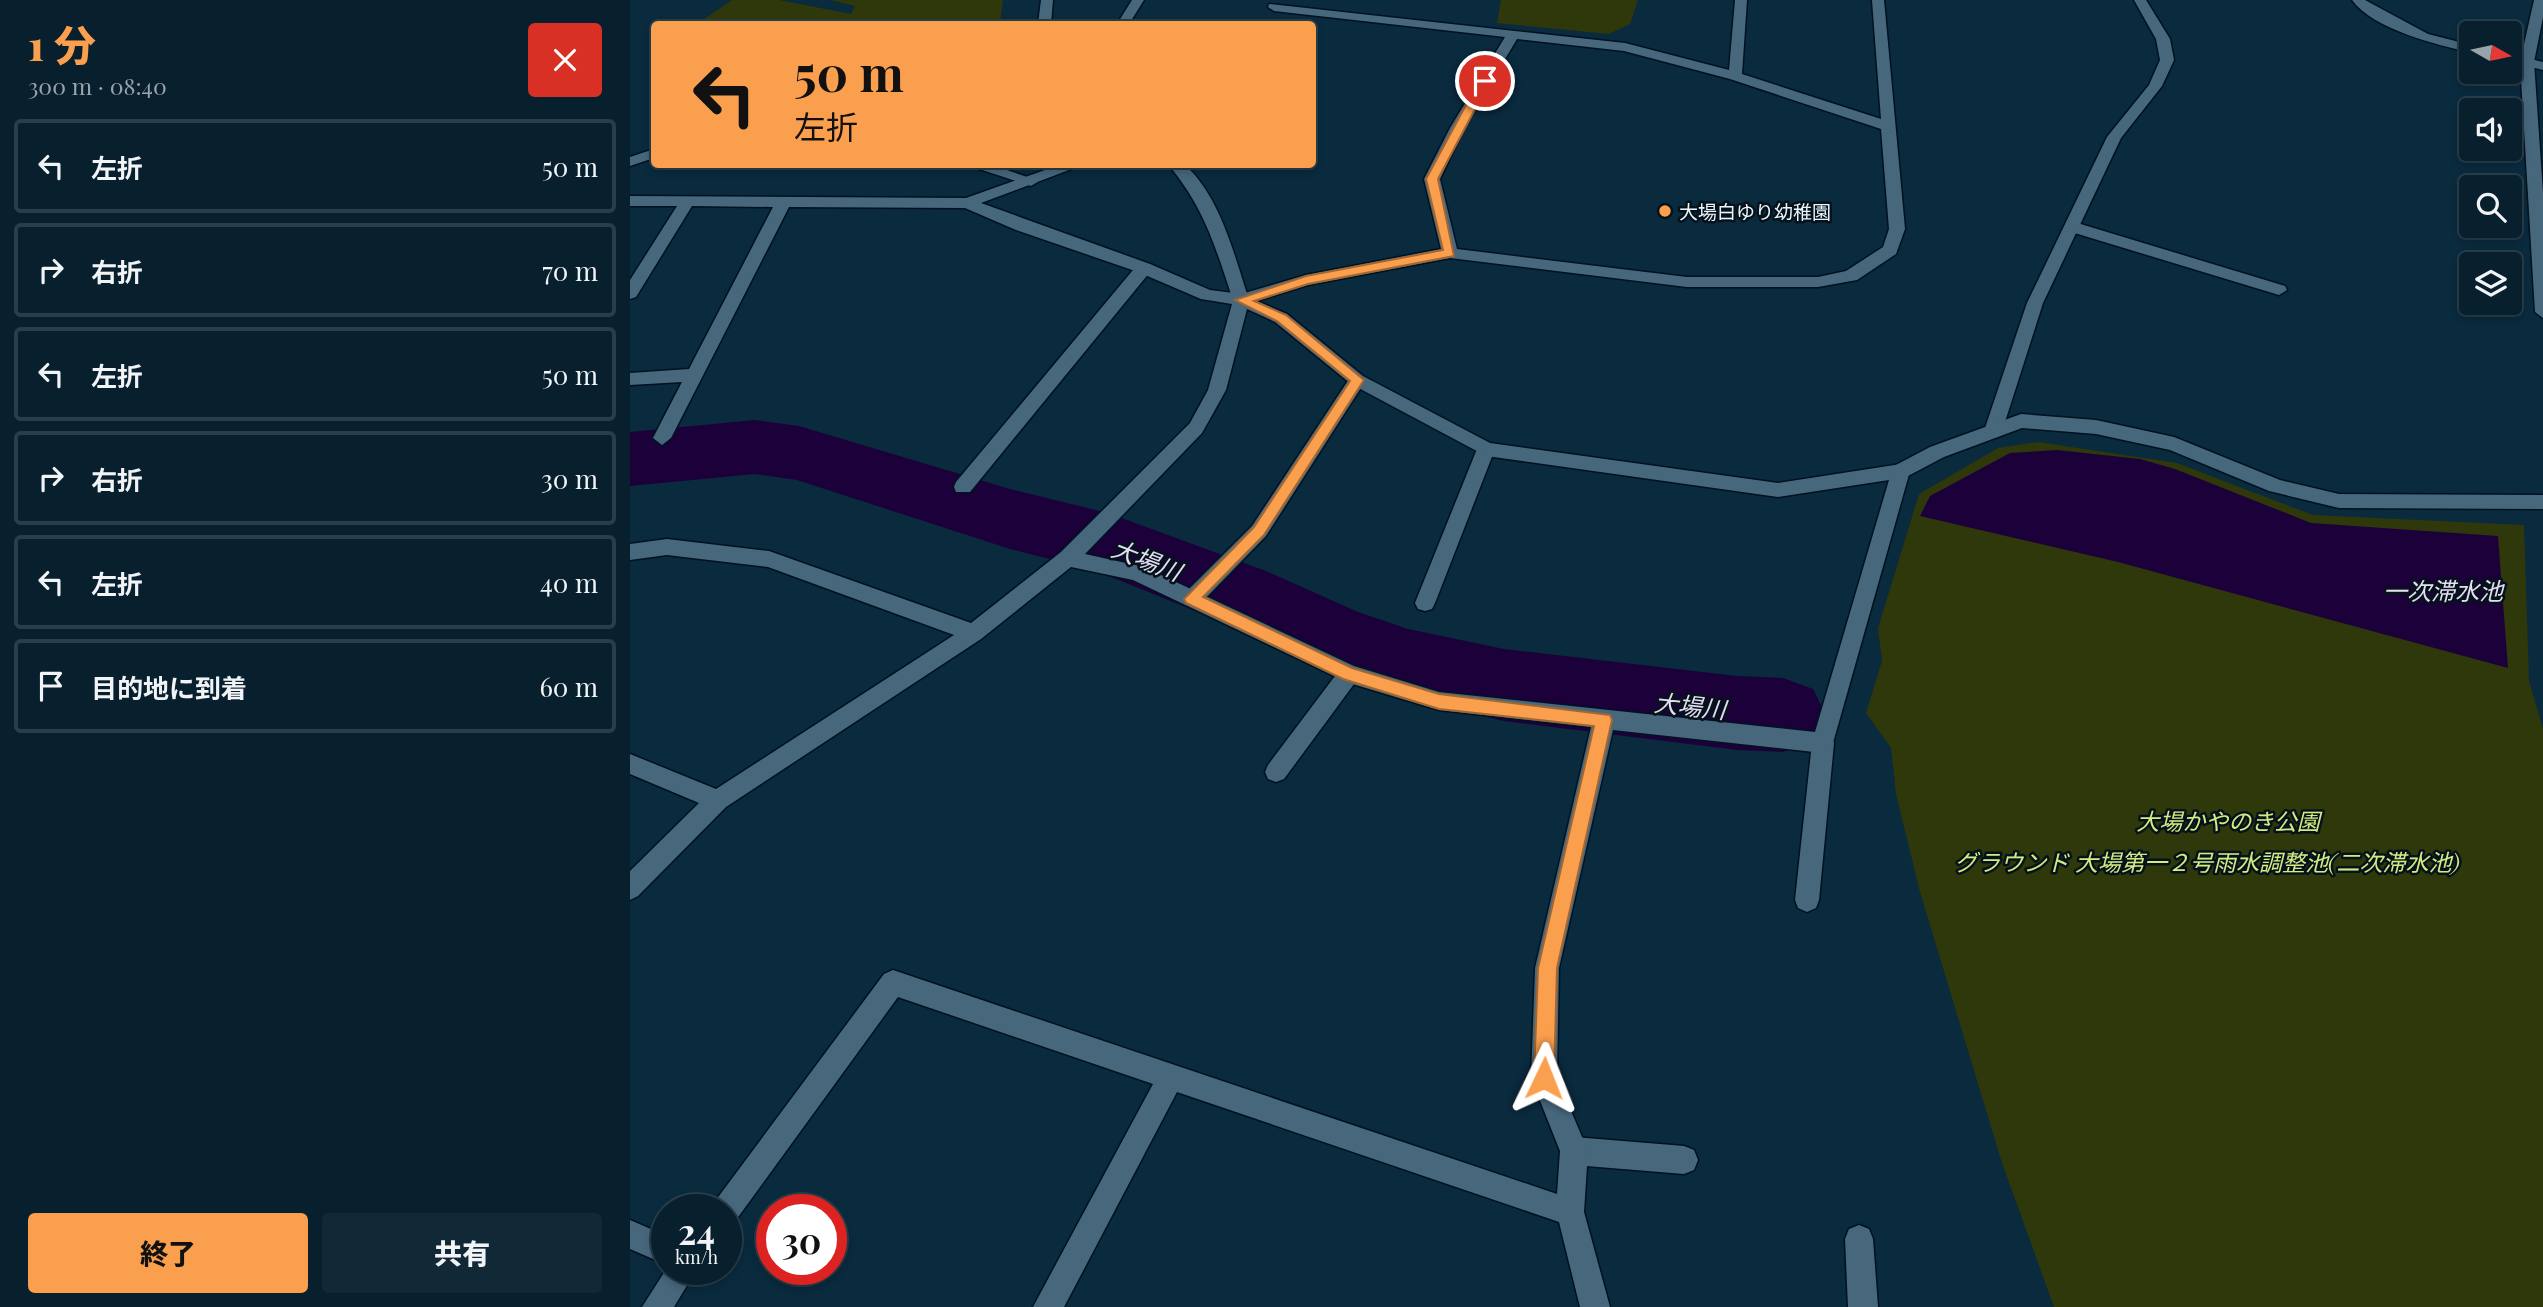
<!DOCTYPE html>
<html lang="ja">
<meta charset="utf-8">
<style>
:root{--surface:#08202e;--page:#112836;--text:#f1f3f6;--muted:#98a3aa;--line:#293e4a;--accent:#fa9f4e}
body{margin:0;font-family:"Playfair Display","Noto Sans JP",serif;background:var(--page);color:var(--text);height:100vh;display:flex;flex-direction:column;font-size:26px;white-space:nowrap}
*{box-sizing:border-box;margin:0}
p{font-size:23px;color:var(--muted)}
.icon{flex:none;width:38px;height:38px;fill:none;stroke:currentColor;stroke-width:2;stroke-linecap:round;stroke-linejoin:round}
.map{position:relative;flex:1;overflow:hidden}
.panel{display:flex;flex-direction:column;background:var(--surface);width:630px}
.panel>*{flex:none}
.guide{position:absolute;left:21px;top:21px;width:665px;height:147px;border-radius:7px;box-shadow:0 4px 10px #0003,0 0 0 2px var(--line);background:#fa9f4e;color:#111;overflow:hidden}
.needle{width:46px;rotate:99deg}
.tools{position:absolute;left:1829px;top:21px;display:grid;gap:14px}
.tools a{display:grid;place-items:center;width:63px;height:63px;border-radius:7px;background:var(--surface);box-shadow:0 4px 10px #0003,0 0 0 2px var(--line);font-size:35px}
.speed{position:absolute;left:21px;top:1194px;display:flex;gap:14px;font-size:35px;font-weight:700;text-align:center}
.speed>*{display:grid;place-content:center;width:91px;height:91px;border-radius:50%;background:var(--surface);box-shadow:0 4px 10px #0003,0 0 0 2px var(--line);line-height:1}
.speed small{font-size:18px;font-weight:400}
.speed .limit{border:10px solid #d22;background:#fff;color:#111}
.pin{position:absolute;display:grid;place-items:center;width:60px;height:60px;color:#fff;margin:-30px;border:4px solid #fff;border-radius:50%;box-shadow:0 2px 7px #0007}
.me{position:absolute;width:77px;margin:-38px;rotate:2deg;stroke-linejoin:round;filter:drop-shadow(0 0 5px #0008)}
.turn{display:flex;align-items:center;gap:24px;height:147px;padding:0 28px;font-size:32px}
.turn .icon{width:91px;height:91px;stroke-width:2.5}
.turn b{display:block;font-size:49px;line-height:60px}
.round{display:grid;place-items:center;flex:none;width:74px;height:74px;border-radius:7px;background:var(--page)}
.overview{display:flex;align-items:center;justify-content:space-between;height:119px;padding:0 28px}
h1{font-size:42px;font-weight:800;line-height:52px;color:var(--accent)}
.primary-button{display:flex;gap:14px;margin-top:auto;padding:14px 28px}
.primary-button a{flex:1;height:80px;border-radius:7px;background:var(--accent);color:#111;font-size:28px;font-weight:800;line-height:80px;text-align:center}
.primary-button a+a{background:var(--page);color:var(--text)}
ul{padding:0;list-style:none}
li{display:flex;align-items:center;gap:21px;height:94px;margin:0 14px 10px;padding:0 14px;border:4px solid var(--line);border-radius:7px}
li div{flex:1}
li b{display:block;font-size:26px}
li em{font-style:normal}
main{display:flex;flex:1;min-height:0}
.map>svg:first-child{display:block}
.green{fill:#2f380b}
.water{fill:#1c003a}
.lines{fill:none;stroke-linecap:round;stroke-linejoin:round}
.river{fill:#1c003a;fill-rule:evenodd}
.service-casing{stroke:#001220;stroke-width:3}
.minor-casing{stroke:#001220;stroke-width:3}
.tertiary-casing{stroke:#001220;stroke-width:3}
.service{fill:#47677d;fill-rule:evenodd}
.minor{fill:#47677d;fill-rule:evenodd}
.tertiary{fill:#47677d;fill-rule:evenodd}
.route{fill:#fa9f4e;stroke:#a26733;stroke-width:2}
.poi-dot{fill:#fa9f4e;stroke:#06121b;stroke-width:2.5}
.labels{text-anchor:middle;dominant-baseline:central;stroke-width:5;stroke-linejoin:round;paint-order:stroke}
.far-poi-label{font-size:19px;fill:#eaf5fc;stroke:#06121b;text-anchor:start}
.park-label{font-size:23px;font-style:italic;fill:#d3ec80;stroke:#06121b}
.water-label{font-size:24px;font-style:italic;fill:#e4def2;stroke:#06121b}
</style>
<main>
<section class="panel">
<div class="overview"><div><h1>1 分</h1><p>300 m · 08:40</p></div><a class="round" style="background:#d93025;color:#fff"><svg class="icon" aria-label="close" viewBox="0 0 24 24"><path d="M6 6l12 12M18 6L6 18"/></svg></a></div>
<ul>
<li><svg class="icon" aria-label="left" viewBox="0 0 24 24"><path d="M17 20v-9H6M10 6l-5 5 5 5"/></svg><div><b>左折</b></div><em>50 m</em></li>
<li><svg class="icon" aria-label="right" viewBox="0 0 24 24"><path d="M7 20v-9h11M14 6l5 5-5 5"/></svg><div><b>右折</b></div><em>70 m</em></li>
<li><svg class="icon" aria-label="left" viewBox="0 0 24 24"><path d="M17 20v-9H6M10 6l-5 5 5 5"/></svg><div><b>左折</b></div><em>50 m</em></li>
<li><svg class="icon" aria-label="right" viewBox="0 0 24 24"><path d="M7 20v-9h11M14 6l5 5-5 5"/></svg><div><b>右折</b></div><em>30 m</em></li>
<li><svg class="icon" aria-label="left" viewBox="0 0 24 24"><path d="M17 20v-9H6M10 6l-5 5 5 5"/></svg><div><b>左折</b></div><em>40 m</em></li>
<li><svg class="icon" aria-label="arrive" viewBox="0 0 24 24"><path d="M6 21V4h12l-3 4 3 4H6"/></svg><div><b>目的地に到着</b></div><em>60 m</em></li>
</ul>
<div class="primary-button"><a>終了</a><a>共有</a></div>
</section>
<div class="map">
<svg width="1913" height="1307" viewBox="0 0 1913 1307">
<rect width="100%" height="100%" fill="#0a2a3e"/>
<g class="green">
<polygon points="102,0 149,0 221,14 225,6 200,0 373,0 370,24 67,24"/>
<polygon points="871,0 1008,0 1000,24 979,34 867,23"/>
<polygon points="1408,442 1547,463 1683,515 1894,525 1899,681 1913,729 1913,1307 1424,1307 1372,1163 1290,892 1266,794 1261,748 1236,713 1252,661 1248,628 1289,494 1368,448"/>
</g>
<polygon class="water" points="1427,450 1510,459 1545,469 1681,523 1868,536 1878,668 1488,562 1290,516 1300,496 1380,453"/>
<g class="lines">
<polygon class="river" points="125,420 169,426 380,489 478,513 636,571 728,612 778,629 874,649 1107,676 1153,678 1183,689 1196,715 1183,741 1153,752 1107,750 874,721 778,699 674,662 580,617 464,570 380,549 167,480 125,474 0,486 0,432"/>
<g class="service-casing">
<g id="service">
<polygon points="24,149 24,158 0,166 0,157"/>
<polygon points="334,164 359,164 409,181 401,186"/>
<path d="M538,164H554C591,197 604,255 619,300L617,304H605L603,300C585,246 575,209 538,164Z"/>
<polygon points="1444,222 1655,286 1657,290 1649,295 1438,231 1438,223"/>
<polygon points="514,263 522,268 520,272 340,492 326,492 324,487 326,482 508,264"/>
<polygon points="727,374 736,380 636,536 569,605 555,605 552,599 555,593 622,526 721,376"/>
<polygon points="856,442 865,449 805,603 802,609 795,611 788,609 785,603 847,449"/>
<polygon points="719,665 727,668 730,674 727,680 654,779 646,782 638,779 635,772 638,765 711,668"/>
<polygon points="1193,733 1201,736 1204,743 1189,900 1186,908 1177,912 1168,908 1165,900 1182,743 1185,736"/>
<polygon points="944,1137 1054,1146 1064,1150 1068,1160 1064,1170 1054,1174 944,1165 934,1161 930,1151 934,1141"/>
<polygon points="1229,1225 1239,1229 1243,1239 1248,1307 1218,1307 1215,1239 1219,1229"/>
</g>
</g>
<g class="minor-casing">
<g id="minor">
<polygon points="411,0 423,0 421,24 408,24"/>
<polygon points="502,0 514,0 499,24 487,24"/>
<path d="M1105,0H1117L1112,74L1251,119L1242,0H1254L1275,229L1266,254L1227,280L1188,287H1057L820,258L678,285L627,301L657,314L733,376L860,443L1148,483L1271,464L1280,471L1201,750L1193,753L983,730L929,968L927,1078L958,1151L954,1212L980,1307H950L929,1222L547,1092L434,1307H403L523,1084L268,997L106,1220L96,1224V1209H82L86,1200L254,974L263,970L927,1194L930,1151L901,1078L905,968L961,727L809,710L719,683L503,580L441,567L351,639L96,807L8,896L0,900V871L69,803L0,774V754L86,789L324,635L138,567L37,555L0,560V544L37,539L139,551L341,623L431,552L560,423L578,390L602,304L571,299L508,272L386,230L335,208L159,207L41,438L32,445L23,438L52,382L0,385V373L59,369L143,207L62,206L6,297L0,299V280L47,206H0V196L336,198L432,164H455L351,203L520,264L580,290L611,294L676,275L811,249L794,179L820,128L875,37L644,11L638,7L639,4L995,43L1099,70ZM887,39L994,51L1100,79L1251,129L1259,229L1253,247L1216,271L1188,277H1057L827,249L810,179L834,128ZM617,309L645,322L721,384L856,456L1148,497L1259,480L1185,732L809,692L724,666L514,567L455,554L572,433L596,390Z"/>
<polygon points="1504,0 1516,0 1540,39 1544,60 1532,86 1491,138 1413,303 1373,428 1364,435 1358,433 1355,428 1397,303 1477,137 1519,85 1530,60 1526,39"/>
<path d="M1722,0H1735L1798,34L1841,45V53C1806,44 1744,30 1722,0Z"/>
<polygon points="1880,54 1913,62 1913,70 1880,62"/>
<polygon points="0,1220 37,1236 37,1265 0,1249"/>
<polygon points="37,1268 67,1269 44,1307 12,1307"/>
</g>
</g>
<g class="tertiary-casing">
<g id="tertiary">
<polygon points="1904,0 1913,0 1913,17 1904,62 1913,193 1913,318 1905,312 1890,62"/>
<polygon points="1391,414 1466,420 1544,437 1650,480 1709,494 1913,495 1913,509 1709,508 1639,491 1540,450 1466,434 1392,428 1314,457 1278,476 1264,476 1262,471 1264,466 1300,447"/>
</g>
</g>
<use href="#service" class="service"/>
<use href="#minor" class="minor"/>
<use href="#tertiary" class="tertiary"/>
</g>
<polygon class="route" points="855,78 860,81 808,179 824,256 678,284 624,301 656,315 734,380 634,535 573,597 722,668 809,694 980,715 982,720 927,968 924,1078 921,1085 914,1088 907,1085 904,1078 908,968 964,726 809,709 713,679 556,603 554,599 624,527 720,381 647,321 605,300 676,276 813,250 796,179 849,81"/>
<circle class="poi-dot" cx="1035" cy="211" r="7"/>
<g class="labels">
<g class="far-poi-label">
<text x="1049" y="211">大場白ゆり幼稚園</text>
</g>
<g class="park-label">
<text x="1598" y="820">大場かやのき公園</text>
<text x="1577" y="861">グラウンド 大場第一２号雨水調整池(二次滞水池)</text>
</g>
<g class="water-label">
<text transform="translate(517 559) rotate(21)">大場川</text>
<text x="1813" y="590">一次滞水池</text>
<text transform="translate(1060 705) rotate(6)">大場川</text>
</g>
</g>
</svg>
<div class="tools">
<a><svg class="needle" viewBox="-14 -14 28 28"><path d="M0-13l5 13h-10z" fill="#e53935"/><path d="M0 13l5-13h-10z" fill="#98a3aa"/></svg></a>
<a><svg class="icon" aria-label="sound" viewBox="0 0 24 24"><path d="M4 9h4l5-4v14l-5-4H4zM17 9q2 3 0 6"/></svg></a>
<a><svg class="icon" aria-label="search" viewBox="0 0 24 24"><circle cx="10" cy="10" r="6"/><path d="M15 15l6 6"/></svg></a>
<a><svg class="icon" aria-label="layers" viewBox="0 0 24 24"><path d="M12 4l9 5-9 5-9-5zM3 14l9 5 9-5"/></svg></a>
</div>
<div class="speed"><div>24<small>km/h</small></div><div class="limit">30</div></div>
<div class="pin" style="left:855px;top:81px;background:#d93025"><svg class="icon" aria-label="arrive" viewBox="0 0 24 24"><path d="M6 21V4h12l-3 4 3 4H6"/></svg></div>
<svg class="me" style="left:914px;top:1078px" viewBox="-20 -20 40 40"><path d="M0-17L14 15 0 8-14 15z" fill="#fa9f4e" stroke="#fff" stroke-width="4"/></svg>
<div class="guide">
<div class="turn"><svg class="icon" aria-label="left" viewBox="0 0 24 24"><path d="M17 20v-9H6M10 6l-5 5 5 5"/></svg><div><b>50 m</b>左折</div></div>
</div>
</div>
</main>
